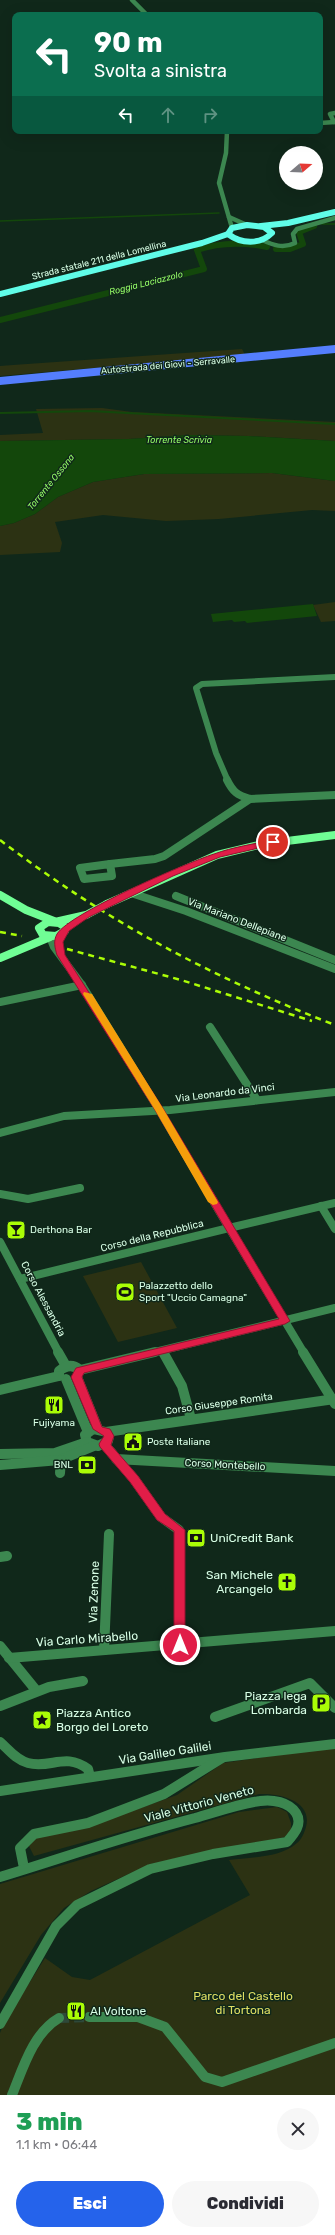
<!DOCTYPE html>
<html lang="it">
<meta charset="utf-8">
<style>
:root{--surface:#fff;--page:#f7f7f7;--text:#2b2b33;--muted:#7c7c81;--accent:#2563eb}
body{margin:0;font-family:Rubik,sans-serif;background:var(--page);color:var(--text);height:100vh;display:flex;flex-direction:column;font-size:15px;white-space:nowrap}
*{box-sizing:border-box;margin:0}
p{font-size:13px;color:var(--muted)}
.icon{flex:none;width:22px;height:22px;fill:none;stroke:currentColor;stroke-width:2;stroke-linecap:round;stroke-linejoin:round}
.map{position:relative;height:2095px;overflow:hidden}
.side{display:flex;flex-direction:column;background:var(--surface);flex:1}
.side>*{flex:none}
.banner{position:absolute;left:12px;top:12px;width:311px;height:122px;border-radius:8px;box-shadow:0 4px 16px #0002;background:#0b6e4f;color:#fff;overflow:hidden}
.needle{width:26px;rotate:71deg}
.fabs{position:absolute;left:279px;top:146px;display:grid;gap:8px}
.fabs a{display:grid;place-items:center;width:44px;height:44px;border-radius:50%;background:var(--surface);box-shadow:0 4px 16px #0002;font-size:20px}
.pin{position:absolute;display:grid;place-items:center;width:34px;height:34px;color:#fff;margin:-17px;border:2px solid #fff;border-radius:50%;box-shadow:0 1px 4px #0007}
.me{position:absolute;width:44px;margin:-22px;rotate:0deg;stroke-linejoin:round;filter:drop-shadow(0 0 3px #0008)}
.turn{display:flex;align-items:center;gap:14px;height:84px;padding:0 16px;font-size:18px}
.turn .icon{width:52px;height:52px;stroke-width:2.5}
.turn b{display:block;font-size:28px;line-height:34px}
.lanes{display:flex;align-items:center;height:38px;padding:0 16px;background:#0003;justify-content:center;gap:20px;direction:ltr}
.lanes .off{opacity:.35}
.round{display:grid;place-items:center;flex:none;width:42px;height:42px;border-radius:21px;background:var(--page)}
.overview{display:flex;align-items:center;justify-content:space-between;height:68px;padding:0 16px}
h1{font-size:24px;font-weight:800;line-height:30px;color:#1e9e55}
.cta{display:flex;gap:8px;margin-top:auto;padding:8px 16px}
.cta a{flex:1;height:46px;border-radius:24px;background:var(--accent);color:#fff;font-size:16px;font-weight:800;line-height:46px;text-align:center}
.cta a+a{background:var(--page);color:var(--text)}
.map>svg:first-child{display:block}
.green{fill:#2c3213}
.water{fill:#13470b}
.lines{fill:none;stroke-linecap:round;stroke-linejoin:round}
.stream-far1{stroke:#13470b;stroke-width:1.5}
.stream{stroke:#13470b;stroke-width:2}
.canal{stroke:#13470b;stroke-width:6}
.minor-tunnel{stroke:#2e4839;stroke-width:10;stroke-dasharray:10 5;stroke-linecap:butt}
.minor-far3{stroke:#3c8750;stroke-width:4.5}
.minor-far2{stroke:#3c8750;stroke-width:6}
.minor-far1{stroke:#3c8750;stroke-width:8}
.minor{stroke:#3c8750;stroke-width:10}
.tertiary-far1{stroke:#3c8750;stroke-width:8}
.tertiary{stroke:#3c8750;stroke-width:10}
.secondary{stroke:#70fe95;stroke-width:8}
.primary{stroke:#60fde8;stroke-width:6}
.motorway{fill:#547efd;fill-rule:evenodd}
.rail{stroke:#aafd06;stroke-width:2.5;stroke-dasharray:6 5;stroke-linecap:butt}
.secondary-bridge{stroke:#70fe95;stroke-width:8}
.route{fill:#e11d48;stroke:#92132f}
.slow{fill:#f59e0b}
.labels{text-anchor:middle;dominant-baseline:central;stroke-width:3;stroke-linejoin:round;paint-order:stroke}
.far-street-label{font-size:9px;fill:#d8ffe6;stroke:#10281a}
.far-water-label{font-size:9px;font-style:italic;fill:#95fd67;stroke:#10281a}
.street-label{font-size:10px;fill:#d8ffe6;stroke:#10281a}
.poi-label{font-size:10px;fill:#d8ffe6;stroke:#10281a;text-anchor:start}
.near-poi-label{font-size:12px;fill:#d8ffe6;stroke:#10281a;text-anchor:start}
.near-street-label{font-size:12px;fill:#d8ffe6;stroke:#10281a}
.near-park-label{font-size:12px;fill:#dfde63;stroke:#10281a}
</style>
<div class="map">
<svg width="335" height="2095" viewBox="0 0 335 2095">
<rect width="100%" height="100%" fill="#10281a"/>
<g class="green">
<polygon points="242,349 245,355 0,376 0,366 13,365"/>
<polygon points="102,408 132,412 335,422 335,441 248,436 189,435 129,439 0,441 0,435 43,433 36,409"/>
<polygon points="272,473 335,481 335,511 312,510 219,519 166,521 103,515 55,522 62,543 60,552 0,555 0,526 14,523 35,514 58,497 93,482 144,474"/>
<polygon points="335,602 335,621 321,622 313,605"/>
<polygon points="141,1262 177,1328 118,1342 83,1276"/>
<path d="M335,1747V2095H0V2033L4,2023L45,1958L72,1977L90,1980L250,1895L229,1860C250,1857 281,1858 297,1843C302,1839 304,1833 306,1827C313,1800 278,1793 259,1794L34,1856L29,1846L38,1835L90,1826L177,1795L223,1763Z"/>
<polygon points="277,1807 287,1812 291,1823 291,1831 285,1837 151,1864 91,1891 64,1908 41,1935 0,2003 0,1884 239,1812"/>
</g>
<g class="water">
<polygon points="189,435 248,436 335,441 335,481 272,473 144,474 93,482 58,497 35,514 14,523 0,526 0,441 129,439"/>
<polygon points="313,604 317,616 247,623 245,621 234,622 232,620 213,622 211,614"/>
</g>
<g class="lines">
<g class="stream-far1">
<polyline points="0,221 219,213"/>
<polyline points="322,224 335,224"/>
</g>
<polyline class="stream" points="0,413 90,411 335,424"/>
<g class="canal">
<polyline points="276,249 290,249 303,244 299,232 314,226"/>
<path d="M0,320L204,269L197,250C220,242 243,242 267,247"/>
</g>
<polyline class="minor-tunnel" points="59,2018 89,2017"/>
<g class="minor-far3">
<polyline points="132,0 147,15"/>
<polyline points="334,122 330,114 335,113"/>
<polyline points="320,123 335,122"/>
<polyline points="227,131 226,153 219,183 232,228"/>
<polyline points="229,217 247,225"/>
<path d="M262,240C273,245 283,249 295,243L293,234L297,229L335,218"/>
</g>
<polyline class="minor-far2" points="228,781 216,753 196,688 202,684 335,677"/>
<g class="minor-far1">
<path d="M227,780C233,792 237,795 250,799L335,795"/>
<polygon points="110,864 112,876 84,879 80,868"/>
<polyline points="110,864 155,859 164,856 250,799"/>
<polyline points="131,893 186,911 335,969"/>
<polyline points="176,896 335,960"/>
<polyline points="0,1002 82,985"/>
<polyline points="210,1027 257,1100"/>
<polyline points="0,1133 64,1116 170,1110 335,1092"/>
<polyline points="0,1194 28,1199 80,1188"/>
<polyline points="321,1206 335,1229"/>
<polyline points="0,1242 59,1353"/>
<polyline points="20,1279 229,1228 304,1353"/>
<polyline points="163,1351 164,1353"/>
<polyline points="151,1353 335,1308"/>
</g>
<g class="minor">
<polyline points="58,1352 66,1366"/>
<polyline points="163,1352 182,1386 191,1419"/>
<polyline points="303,1352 335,1404"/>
<polyline points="80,1370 155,1352"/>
<path d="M59,1376V1371C66,1365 73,1364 80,1370"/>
<polyline points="77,1377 98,1429"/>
<polyline points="66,1379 88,1432"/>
<polyline points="0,1390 59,1376"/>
<polygon points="93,1429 106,1432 109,1436 108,1441 98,1446 87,1442 85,1435"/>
<polyline points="106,1432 335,1399"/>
<polyline points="104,1444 134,1479 161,1517 179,1530 180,1645"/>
<polyline points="0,1454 55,1453 87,1442"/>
<polyline points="116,1459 335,1471"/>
<polyline points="0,1465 60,1460 94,1446"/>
<polyline points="60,1473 61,1460"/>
<polyline points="0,1557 7,1556"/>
<polyline points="0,1646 35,1689"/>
<polyline points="104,1650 109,1534"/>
<polyline points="9,1658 335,1631"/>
<polyline points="0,1706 49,1687 83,1681"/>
<polyline points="215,1717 310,1683 335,1708"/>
<path d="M0,1742C8,1749 16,1760 28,1763C51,1769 65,1752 88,1769L90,1777"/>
<polyline points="0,1791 225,1757 335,1744"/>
<polyline points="24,1868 20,1848 34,1834 88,1823 164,1794 222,1758"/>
<polyline points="89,2017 138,2017 165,2027 205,2077 222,2082 335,2043"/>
<path d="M12,2095C23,2068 33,2033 59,2018"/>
</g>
<g class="tertiary-far1">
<polyline points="60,935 58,942 61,954"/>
<polyline points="50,937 54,947 82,985 159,1110 229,1228 335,1203"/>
</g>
<path class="tertiary" d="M0,1877C65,1857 129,1835 195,1818C216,1812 238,1804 260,1801C272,1799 289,1802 296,1813C303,1824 294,1834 287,1842L213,1854L150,1869L77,1905L56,1926L0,2024"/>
<g class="secondary">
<polyline points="0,895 26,910 54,921"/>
<polyline points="107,904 217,855 263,844 335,835"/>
<polygon points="48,922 59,923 65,927 65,931 56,936 43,935 39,928"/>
<polyline points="55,922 86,915"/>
<polyline points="0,958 50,937"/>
</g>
<g class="primary">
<path d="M247,225L264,227L272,233C260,245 241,244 228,234L232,228Z"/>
<polyline points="261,226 288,223 335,212"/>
<polyline points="0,294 202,243 228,234"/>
</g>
<polygon class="motorway" points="335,345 335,353 0,385 0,377"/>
<g class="rail">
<path d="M0,840C106,921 211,977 335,1025"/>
<polyline points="0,932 22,936"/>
<polyline points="67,949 181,980 312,1021"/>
</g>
<polyline class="secondary-bridge" points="88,914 107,904"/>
</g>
<path class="route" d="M273,840H276V844L220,857L173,876L89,917L69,931L63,942L65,955L164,1110L290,1321L285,1324L84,1373L82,1377L102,1427L110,1429L114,1436L111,1445L138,1476L165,1514L185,1530V1645L180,1649L174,1645V1531L157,1520L130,1482L100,1447L99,1444L104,1436L93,1429L71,1377L76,1368L279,1319L155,1110L57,955C55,948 53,941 57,934C70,913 186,863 214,854C233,847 254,844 273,840Z"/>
<polygon class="slow" points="84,992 92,994 164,1110 218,1202 217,1204 213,1205 208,1202 155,1110 83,994"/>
<defs>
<g id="bar-square" transform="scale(1)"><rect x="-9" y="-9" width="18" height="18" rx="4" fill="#aafd06" stroke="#10281a"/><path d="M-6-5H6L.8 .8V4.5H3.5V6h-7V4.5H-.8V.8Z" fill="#111"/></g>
<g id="stadium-square" transform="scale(1)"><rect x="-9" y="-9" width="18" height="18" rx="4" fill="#aafd06" stroke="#10281a"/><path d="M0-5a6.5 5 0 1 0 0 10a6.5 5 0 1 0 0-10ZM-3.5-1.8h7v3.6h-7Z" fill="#111"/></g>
<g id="restaurant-square" transform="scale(1)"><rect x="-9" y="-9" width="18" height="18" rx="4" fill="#aafd06" stroke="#10281a"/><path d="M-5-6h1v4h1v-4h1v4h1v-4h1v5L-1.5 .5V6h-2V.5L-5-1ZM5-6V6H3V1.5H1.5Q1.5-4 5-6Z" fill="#111"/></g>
<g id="civic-square" transform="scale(1)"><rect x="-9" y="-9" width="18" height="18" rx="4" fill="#aafd06" stroke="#10281a"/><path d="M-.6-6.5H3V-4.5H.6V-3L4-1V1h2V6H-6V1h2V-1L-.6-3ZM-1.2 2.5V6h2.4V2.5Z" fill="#111"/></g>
<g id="bank-square" transform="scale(1)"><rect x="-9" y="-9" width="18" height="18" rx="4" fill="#aafd06" stroke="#10281a"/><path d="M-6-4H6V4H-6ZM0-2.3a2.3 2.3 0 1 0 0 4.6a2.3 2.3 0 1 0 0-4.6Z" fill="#111"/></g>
<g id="church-square" transform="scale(1)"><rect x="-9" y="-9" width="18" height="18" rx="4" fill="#aafd06" stroke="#10281a"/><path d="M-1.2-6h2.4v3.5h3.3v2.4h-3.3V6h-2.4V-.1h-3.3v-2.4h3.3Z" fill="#111"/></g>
<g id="parking-square" transform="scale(1)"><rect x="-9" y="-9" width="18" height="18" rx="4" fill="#aafd06" stroke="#10281a"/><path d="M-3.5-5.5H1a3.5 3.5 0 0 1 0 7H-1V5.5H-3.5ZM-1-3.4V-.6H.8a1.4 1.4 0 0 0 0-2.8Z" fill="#111"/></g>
<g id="sight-square" transform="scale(1)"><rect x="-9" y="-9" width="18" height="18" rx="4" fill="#aafd06" stroke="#10281a"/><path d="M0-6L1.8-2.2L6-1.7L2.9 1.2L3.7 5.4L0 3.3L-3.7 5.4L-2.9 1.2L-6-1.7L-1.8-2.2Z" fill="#111"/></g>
</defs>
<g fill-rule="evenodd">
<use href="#bar-square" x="16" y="1230"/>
<use href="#stadium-square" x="125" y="1292"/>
<use href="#restaurant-square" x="54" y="1405"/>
<use href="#civic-square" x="133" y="1442"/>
<use href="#bank-square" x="87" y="1465"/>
<use href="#bank-square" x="196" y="1538"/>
<use href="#church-square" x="287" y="1582"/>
<use href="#parking-square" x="321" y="1703"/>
<use href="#sight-square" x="42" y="1720"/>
<use href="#restaurant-square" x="76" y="2011"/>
</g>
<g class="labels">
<g class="far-street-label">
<text transform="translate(99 260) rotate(-14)">Strada statale 211 della Lomellina</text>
<text transform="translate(168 365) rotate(-5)">Autostrada dei Giovi - Serravalle</text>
</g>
<g class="far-water-label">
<text transform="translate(146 283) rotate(-14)">Roggia Laciazzolo</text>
<text x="179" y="440">Torrente Scrivia</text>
<text transform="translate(51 482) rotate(-51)">Torrente Ossona</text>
</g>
<g class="street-label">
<text transform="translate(237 920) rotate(21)">Via Mariano Dellepiane</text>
<text transform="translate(225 1093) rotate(-7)">Via Leonardo da Vinci</text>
<text transform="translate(152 1236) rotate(-14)">Corso della Repubblica</text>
<text transform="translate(43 1299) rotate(62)">Corso Alessandria</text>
<text transform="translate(219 1404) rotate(-8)">Corso Giuseppe Romita</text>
<text transform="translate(225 1465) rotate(3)">Corso Montebello</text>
</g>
<g class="poi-label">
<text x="30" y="1230">Derthona Bar</text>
<text x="139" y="1286">Palazzetto dello<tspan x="139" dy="12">Sport "Uccio Camagna"</tspan></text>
<text x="54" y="1423" text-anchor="middle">Fujiyama</text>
<text x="147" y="1442">Poste Italiane</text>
<text x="73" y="1465" text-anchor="end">BNL</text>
</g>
<g class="near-poi-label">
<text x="210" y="1538">UniCredit Bank</text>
<text x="273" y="1575" text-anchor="end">San Michele<tspan x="273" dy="14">Arcangelo</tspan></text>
<text x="307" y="1696" text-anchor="end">Piazza lega<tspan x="307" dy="14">Lombarda</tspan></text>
<text x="56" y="1713">Piazza Antico<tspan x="56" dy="14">Borgo del Loreto</tspan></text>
<text x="90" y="2011">Al Voltone</text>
</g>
<g class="near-street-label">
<text transform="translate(94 1592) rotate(-88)">Via Zenone</text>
<text transform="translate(87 1639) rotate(-4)">Via Carlo Mirabello</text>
<text transform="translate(165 1753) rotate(-9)">Via Galileo Galilei</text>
<text transform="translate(199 1804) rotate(-15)">Viale Vittorio Veneto</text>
</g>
<g class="near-park-label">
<text x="243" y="1996">Parco del Castello<tspan x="243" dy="14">di Tortona</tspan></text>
</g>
</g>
</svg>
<div class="fabs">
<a><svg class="needle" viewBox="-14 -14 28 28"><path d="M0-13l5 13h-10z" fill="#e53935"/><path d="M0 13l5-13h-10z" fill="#7c7c81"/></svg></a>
</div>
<div class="pin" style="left:273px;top:842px;background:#d93025"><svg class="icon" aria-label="arrive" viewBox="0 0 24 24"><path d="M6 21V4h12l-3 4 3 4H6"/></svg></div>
<svg class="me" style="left:180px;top:1645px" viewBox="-20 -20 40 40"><circle r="17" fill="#e11d48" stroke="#fff" stroke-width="3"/><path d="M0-11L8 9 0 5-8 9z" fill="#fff"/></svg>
<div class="banner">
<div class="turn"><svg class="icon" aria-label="left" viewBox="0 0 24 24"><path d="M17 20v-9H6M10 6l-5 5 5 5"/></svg><div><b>90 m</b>Svolta a sinistra</div></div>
<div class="lanes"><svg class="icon" aria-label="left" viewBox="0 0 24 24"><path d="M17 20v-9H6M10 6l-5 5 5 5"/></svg><svg class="icon off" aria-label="ahead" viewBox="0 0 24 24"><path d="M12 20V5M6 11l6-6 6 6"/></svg><svg class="icon off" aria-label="right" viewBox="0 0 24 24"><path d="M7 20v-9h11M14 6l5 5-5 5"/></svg></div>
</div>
</div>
<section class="side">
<div class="overview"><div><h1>3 min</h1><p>1.1 km · 06:44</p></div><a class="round"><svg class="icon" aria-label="close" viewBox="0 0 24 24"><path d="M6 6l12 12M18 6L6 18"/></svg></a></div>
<div class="cta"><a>Esci</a><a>Condividi</a></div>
</section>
